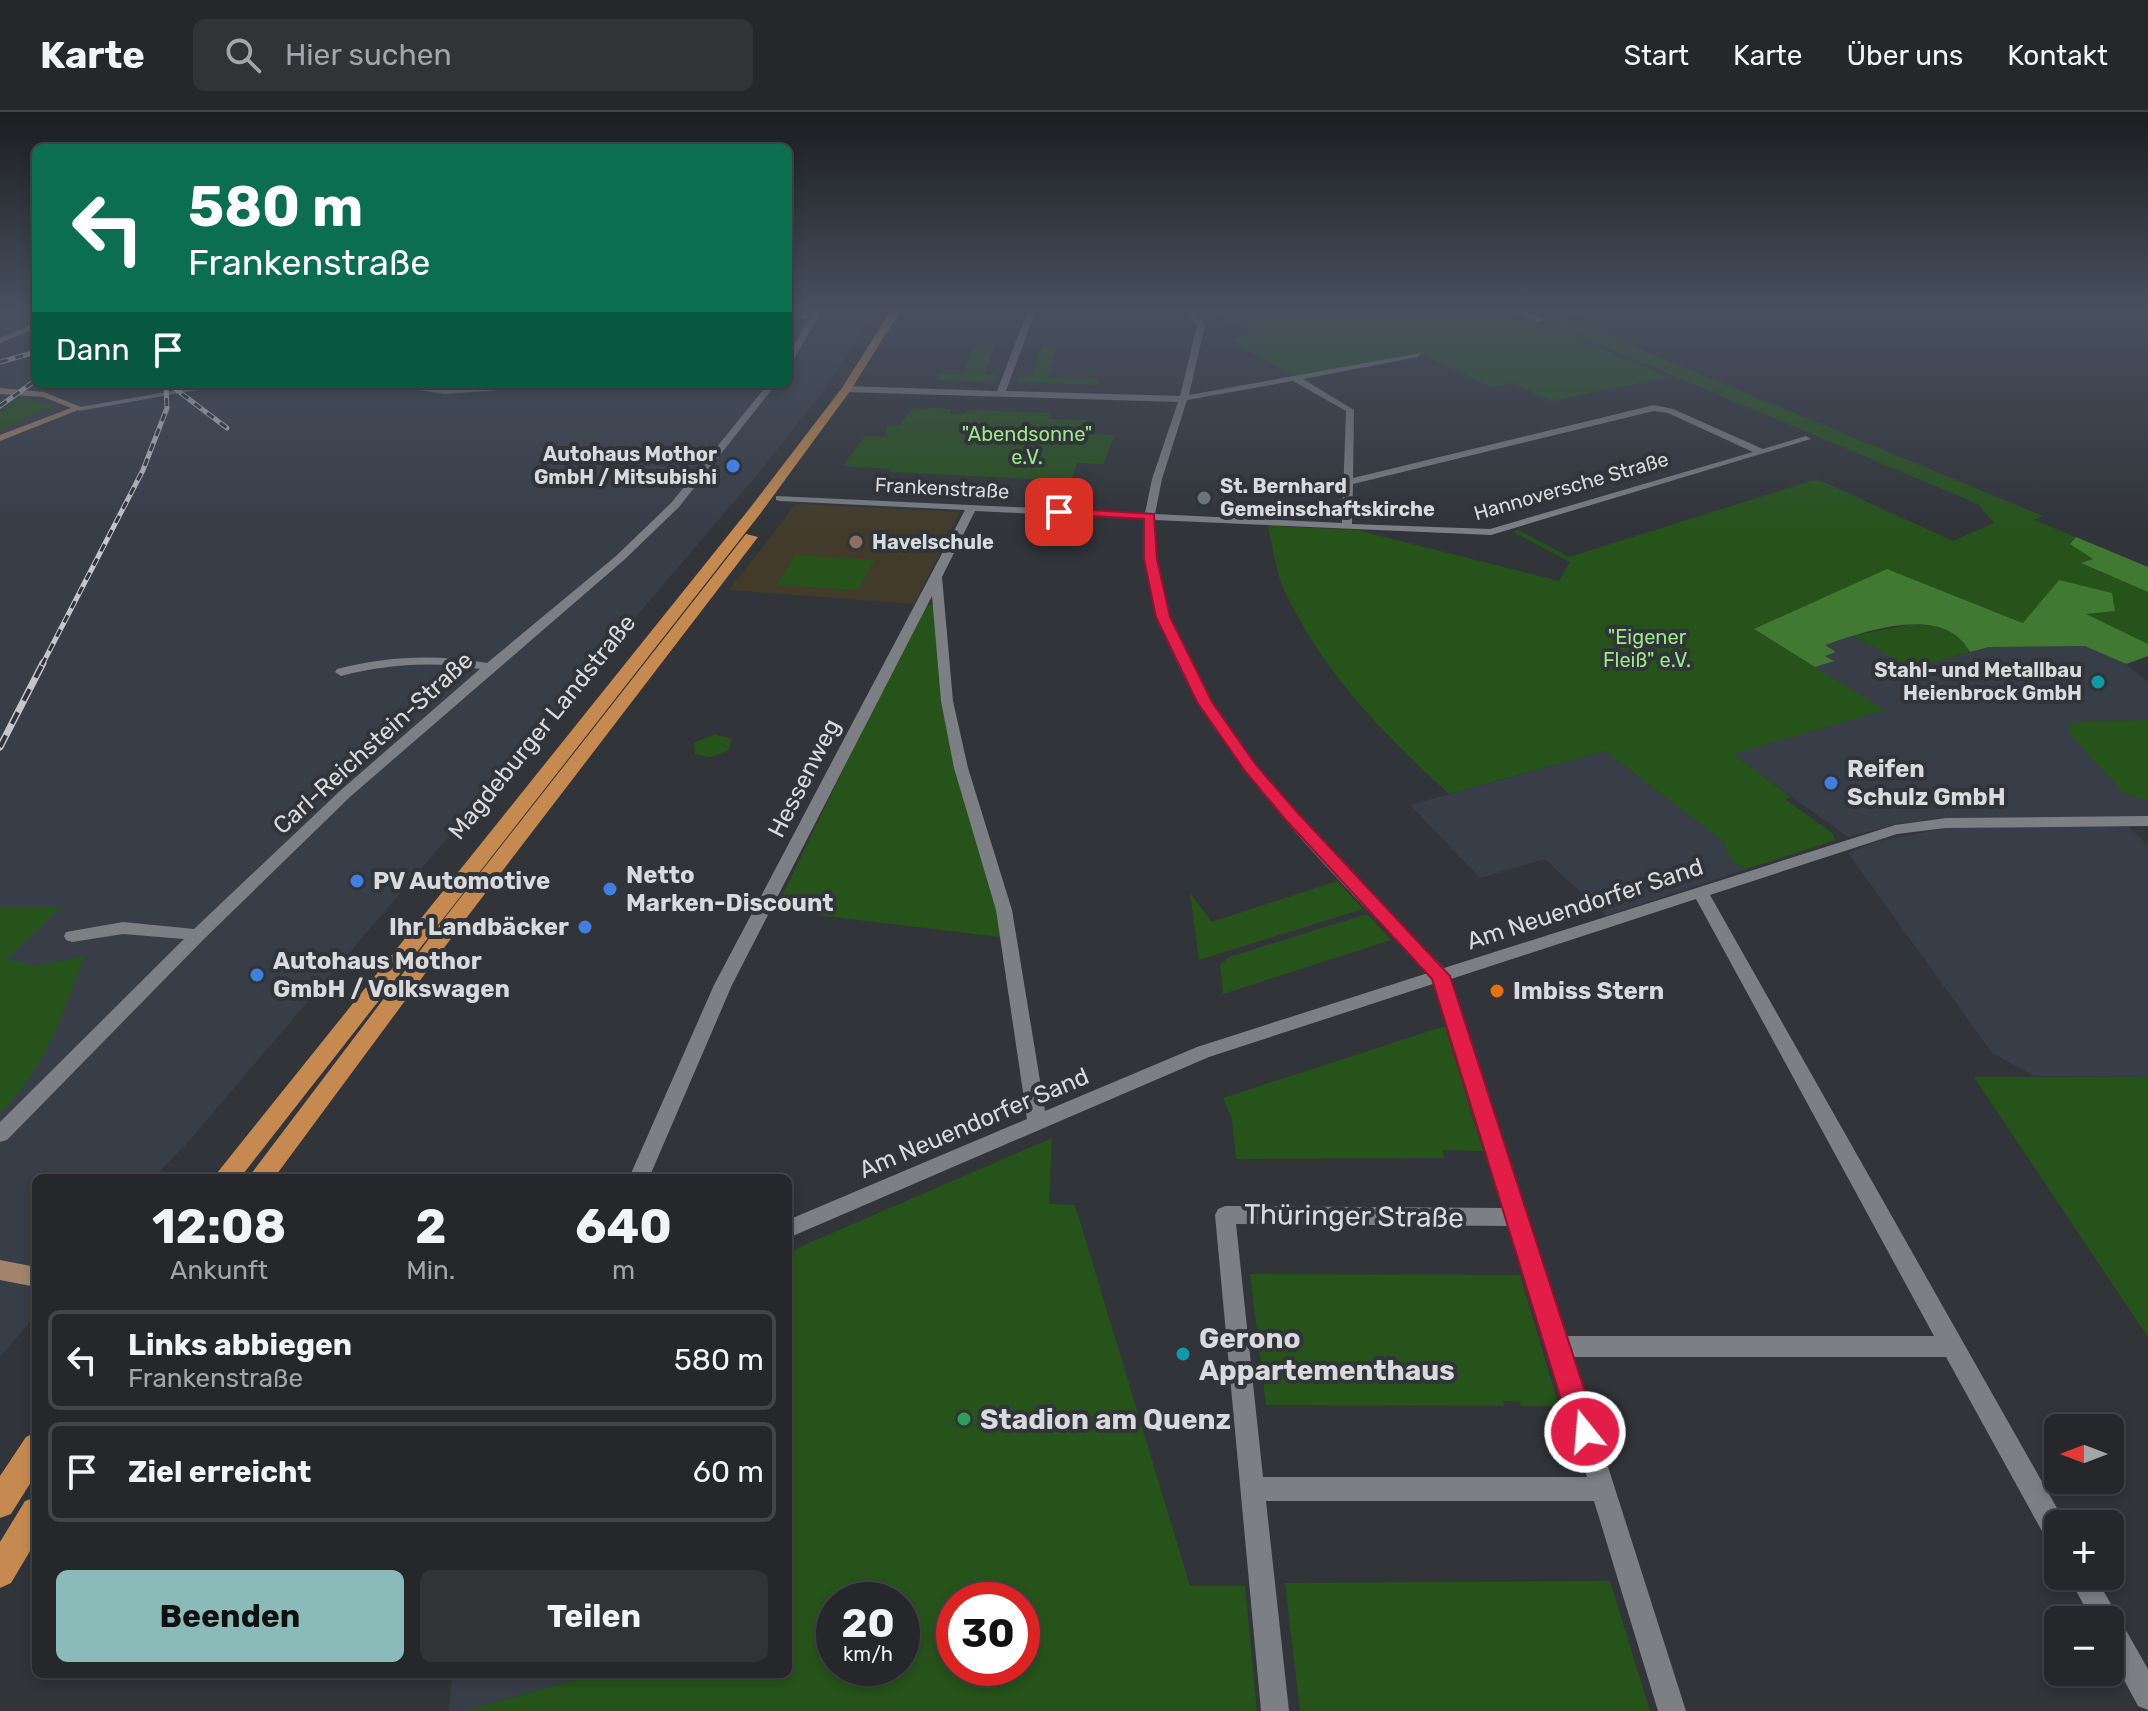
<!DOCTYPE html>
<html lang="de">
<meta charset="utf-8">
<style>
:root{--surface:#25272b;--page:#313337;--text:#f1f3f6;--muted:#a3a5a9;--line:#424447;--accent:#8bbbb9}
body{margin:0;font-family:Rubik,sans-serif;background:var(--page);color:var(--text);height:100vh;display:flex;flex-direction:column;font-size:30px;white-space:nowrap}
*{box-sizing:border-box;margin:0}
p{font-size:26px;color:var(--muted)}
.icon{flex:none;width:44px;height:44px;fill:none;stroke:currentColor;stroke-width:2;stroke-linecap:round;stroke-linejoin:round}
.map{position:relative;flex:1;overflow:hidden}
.sheet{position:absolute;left:32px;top:1062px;width:760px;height:504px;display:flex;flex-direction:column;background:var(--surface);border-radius:12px;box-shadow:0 4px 12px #0003,0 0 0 2px var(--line)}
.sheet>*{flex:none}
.banner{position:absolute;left:32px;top:32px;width:760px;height:244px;border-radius:12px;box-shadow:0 4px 12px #0003,0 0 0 2px var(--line);background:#0b6e4f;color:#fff;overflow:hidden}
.needle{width:52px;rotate:270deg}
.tools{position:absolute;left:2044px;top:1302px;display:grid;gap:16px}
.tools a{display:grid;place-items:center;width:80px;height:80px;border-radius:12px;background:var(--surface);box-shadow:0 4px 12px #0003,0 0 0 2px var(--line);font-size:40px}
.speed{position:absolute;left:816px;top:1470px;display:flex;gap:16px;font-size:40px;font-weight:700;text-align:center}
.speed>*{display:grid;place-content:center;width:104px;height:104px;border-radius:50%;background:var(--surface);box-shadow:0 4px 12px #0003,0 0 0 2px var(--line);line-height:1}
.speed small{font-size:20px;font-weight:400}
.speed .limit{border:12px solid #d22;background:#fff;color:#111}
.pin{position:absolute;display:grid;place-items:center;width:68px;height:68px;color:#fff;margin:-34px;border-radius:16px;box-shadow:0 4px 12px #0006}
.me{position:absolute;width:88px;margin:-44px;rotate:343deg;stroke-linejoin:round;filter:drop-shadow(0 0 6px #0008)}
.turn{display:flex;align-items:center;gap:28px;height:168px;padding:0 24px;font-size:36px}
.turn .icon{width:104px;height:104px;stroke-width:2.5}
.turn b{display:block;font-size:56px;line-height:68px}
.then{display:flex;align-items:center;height:76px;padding:0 24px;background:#0003;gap:16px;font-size:30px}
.eta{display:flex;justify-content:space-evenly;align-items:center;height:136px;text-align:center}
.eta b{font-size:48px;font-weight:700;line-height:56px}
.action{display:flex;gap:16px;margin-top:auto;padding:16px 24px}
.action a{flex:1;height:92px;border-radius:12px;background:var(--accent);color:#111;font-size:32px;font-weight:700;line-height:92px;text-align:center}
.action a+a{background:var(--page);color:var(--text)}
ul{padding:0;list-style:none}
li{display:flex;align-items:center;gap:24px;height:100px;margin:0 16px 12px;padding:0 8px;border:4px solid var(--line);border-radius:12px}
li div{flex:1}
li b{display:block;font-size:30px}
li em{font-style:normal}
header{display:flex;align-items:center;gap:48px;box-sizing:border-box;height:112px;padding:0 40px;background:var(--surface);border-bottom:2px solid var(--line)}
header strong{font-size:38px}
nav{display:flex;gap:44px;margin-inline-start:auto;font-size:28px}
.search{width:560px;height:72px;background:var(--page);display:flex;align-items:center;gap:20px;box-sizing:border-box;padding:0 28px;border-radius:12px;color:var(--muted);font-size:30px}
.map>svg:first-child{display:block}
.built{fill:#383e48}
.education{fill:#433b2a}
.green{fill:#26531a;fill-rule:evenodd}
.forest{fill:#417933}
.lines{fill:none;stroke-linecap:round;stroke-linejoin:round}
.street{fill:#7c7f84;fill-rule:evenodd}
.secondary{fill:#a1846a;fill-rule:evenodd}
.primary{fill:#c68a50;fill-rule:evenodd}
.rail-far1-casing{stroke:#c4c6c9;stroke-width:5}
.rail-casing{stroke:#c4c6c9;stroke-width:7}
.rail-far1{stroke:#313439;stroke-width:3;stroke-dasharray:8;stroke-linecap:butt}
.rail{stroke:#313439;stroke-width:4;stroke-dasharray:13;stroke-linecap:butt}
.route{fill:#e11d48;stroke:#92132f;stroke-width:2}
.shop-dot{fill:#3f7fe0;stroke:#313439;stroke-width:3}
.worship-dot{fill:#6b7280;stroke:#313439;stroke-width:3}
.education-dot{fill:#8d6e63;stroke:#313439;stroke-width:3}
.culture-dot{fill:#0f9aa8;stroke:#313439;stroke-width:3}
.food-dot{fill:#e8710a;stroke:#313439;stroke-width:3}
.leisure-dot{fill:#2e9e5b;stroke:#313439;stroke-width:3}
.labels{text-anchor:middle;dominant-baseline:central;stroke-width:8;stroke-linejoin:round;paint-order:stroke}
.far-park-label{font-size:20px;fill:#9be989;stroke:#313439}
.far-poi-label{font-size:20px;font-weight:bold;fill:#d9dadd;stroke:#313439;text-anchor:end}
.far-street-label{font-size:20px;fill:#d9dadd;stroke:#313439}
.street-label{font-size:24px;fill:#d9dadd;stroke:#313439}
.poi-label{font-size:24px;font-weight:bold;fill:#d9dadd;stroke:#313439;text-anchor:start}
.near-street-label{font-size:28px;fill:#d9dadd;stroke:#313439}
.near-poi-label{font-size:28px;font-weight:bold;fill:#d9dadd;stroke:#313439;text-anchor:start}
</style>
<header>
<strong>Karte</strong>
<div class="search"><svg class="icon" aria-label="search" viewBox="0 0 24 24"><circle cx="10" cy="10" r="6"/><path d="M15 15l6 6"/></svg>Hier suchen</div>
<nav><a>Start</a><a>Karte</a><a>Über uns</a><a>Kontakt</a></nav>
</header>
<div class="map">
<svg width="2148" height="1599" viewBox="0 0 2148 1599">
<rect width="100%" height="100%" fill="#313439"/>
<g class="built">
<polygon points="0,195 36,195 36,272 788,272 788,195 877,195 822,281 756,364 188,1030 153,1066 36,1066 36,1203 0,1245 0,319 55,294 14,284 0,301"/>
<polygon points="1853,524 1913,556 1989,535 2085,534 2126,552 2148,570 2148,608 2086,609 2124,681 2148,689 2148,705 1940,706 1896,712 1848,725 1732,642 1884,598 1815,555 1833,549 1824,543 1834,541 1824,533"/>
<polygon points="1605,639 1722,728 1732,750 1747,757 1606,804 1545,747 1480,766 1410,693"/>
<polygon points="2105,714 2129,715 2148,734 2148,965 2034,964 1992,941 1848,741 1879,729 1952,715"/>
<polygon points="452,1562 596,1562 465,1599 449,1599"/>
</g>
<polygon class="education" points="796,392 960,400 914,492 729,478"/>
<g class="green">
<polygon points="1200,195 1502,195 1668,265 1550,289 1513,271 1491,275 1423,243 1293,264 1229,228 1257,222"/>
<path d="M1584,195H1616L1563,205L2043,404L2034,408L2076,425L2070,431L2094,447L2083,452L2148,480V532L2084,502L2059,468L2024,511L1887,457L1755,518L1885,598L1733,642L1791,685L1785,687L1832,721L1836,728L1747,757L1732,750L1722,728L1605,639L1449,682C1384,623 1323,560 1285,480C1276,461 1273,436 1268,414L1357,418L1559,469L1570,450L1513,420L1519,418L1569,445L1817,367L1953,429L1994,411L1978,392L1541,208L1538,204Z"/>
<polygon points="976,233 995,233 984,262 996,263 994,270 936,268 939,262 963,262"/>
<polygon points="1042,235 1056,235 1048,266 1099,267 1098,273 1018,270 1020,263 1033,264"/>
<polygon points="14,284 56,293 0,319 0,301"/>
<polygon points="930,296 950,297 950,302 965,302 968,298 1049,301 1049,307 1086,308 1089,311 1087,322 1115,323 1103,352 1077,351 1071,369 890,360 891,357 843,354 865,324 885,325 887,313 900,313 911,298"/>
<polygon points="795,443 874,448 858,478 777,473"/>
<polygon points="935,492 937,533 999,799 1000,825 775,798 905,531 926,493"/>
<path d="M1913,512C1938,514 1957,517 1970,540L1913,556L1853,524Z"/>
<polygon points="2148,608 2148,689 2124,681 2069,621 2070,613 2086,609"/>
<polygon points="715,622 731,627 729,638 711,645 695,642 694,631"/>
<polygon points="1337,769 1363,797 1199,848 1190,781 1212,810"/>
<path d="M0,795L65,796L58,798L7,847L36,854L84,844C65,900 43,959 0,1001Z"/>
<polygon points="1367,802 1391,828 1223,882 1220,853 1229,845"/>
<polygon points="1445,914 1483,1039 1443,1038 1444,1046 1236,1047 1232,1007 1223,986"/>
<polygon points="1974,965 2148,965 2148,1225"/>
<path d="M1052,1026L1049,1092L1075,1093L1190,1474H1245L1257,1599H465L596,1562H788V1140ZM834,1488H902V1556H834ZM954,1488H1022V1556H954Z"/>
<polygon points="1250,1162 1520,1163 1559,1294 1521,1294 1519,1289 1503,1289 1504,1294 1266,1293"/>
<polygon points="1610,1469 1650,1599 1300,1599 1285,1471"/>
</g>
<g class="forest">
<polygon points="2076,425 2148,455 2148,480 2081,451 2093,447 2070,432"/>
<path d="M1887,457L2023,511L2059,468L2112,481L2115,499L2086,502L2148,532V544L2126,552L2085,534L1989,535L1970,540C1943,491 1867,519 1825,533L1836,540L1825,544L1834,549L1815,555L1754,517Z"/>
</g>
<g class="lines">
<g class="street">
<polygon points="816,195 824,195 792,250 788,252 788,243"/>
<path d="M1029,195H1037L1006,279L1180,284L1197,213L1182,195H1190L1205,213L1189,283L1421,241L1418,245L1303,267L1354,298L1353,366L1654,293L1673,297L1763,337L1806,324L1811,327L1491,423L1155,408C1148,578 1334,744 1444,856L1895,713L1946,706L2148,704V714L1946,716L1897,722L1710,783L2066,1412H2058V1435L2049,1432L1946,1245H1573L1686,1599H1658L1594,1389H1266L1289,1599H1261L1215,1103L1218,1097L1225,1094L1505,1096L1436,871L1209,945L788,1126V1108L1027,1007L996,798L954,656L941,589L932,484L732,873L649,1066H629L714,873L965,398L780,389L776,388V384L1145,401L1152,367L1178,290L846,280L842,277L846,274L997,279ZM1293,269L1346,299L1342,411L1155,402L1162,367L1187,288ZM1654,299L1668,301L1753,340L1490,417L1352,412L1353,372ZM975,399L1144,407C1133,574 1323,750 1428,861L1197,935L1045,999L1012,798L968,656L953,589L942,465ZM1696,787L1934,1224H1566L1451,867ZM1236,1112L1511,1114L1587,1365H1263Z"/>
<polygon points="1504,195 1515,195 1544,208 1537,210"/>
<polygon points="211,272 231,272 79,299 75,296"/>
<polygon points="380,272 445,276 547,272 543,275 445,282"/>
<path d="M768,272H776L679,395L624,448L351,684L204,827L7,1028L0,1030V1010L184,827L123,822L72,830L66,828L64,824L66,820L123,810L194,817L341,678L480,557C432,549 388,552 341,564L335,560L337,557C388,544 435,542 487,551L616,444L671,391Z"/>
<polygon points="2068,1464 2095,1464 2148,1557 2148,1598 2138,1594 2110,1542 2110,1508 2092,1508"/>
</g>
<g class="secondary">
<polygon points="36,211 36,216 0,231 0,226"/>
<polygon points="0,276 44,280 83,296 0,329 0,323 71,296 43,285 0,282"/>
<polygon points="0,1148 36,1155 36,1175 0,1168"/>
</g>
<g class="primary">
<polygon points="893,195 903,195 850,279 760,402 240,1066 213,1066 750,396 842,276"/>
<polygon points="746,422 758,425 461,813 274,1066 248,1066 447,803"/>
<polygon points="36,1320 36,1362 11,1402 0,1406 0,1364 26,1325"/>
<polygon points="36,1385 36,1429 11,1471 0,1476 0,1430 25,1389"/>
</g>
<g class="rail-far1-casing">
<g id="rail-far1">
<polyline points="805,204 810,195"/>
<polyline points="0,250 36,240"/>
<polyline points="169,272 227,316"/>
<polyline points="0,294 36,268"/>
<polyline points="42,553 143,358 167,296 166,272"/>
</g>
</g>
<g class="rail-casing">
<polyline id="rail" points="0,635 43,551"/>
</g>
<use href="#rail-far1" class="rail-far1"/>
<use href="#rail" class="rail"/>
</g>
<linearGradient id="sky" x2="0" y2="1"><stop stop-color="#1b1d1f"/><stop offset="0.47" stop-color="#48505f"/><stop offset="1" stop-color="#48505f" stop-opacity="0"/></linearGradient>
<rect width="2148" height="419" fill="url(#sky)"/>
<polygon class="route" points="1059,396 1154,402 1157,447 1170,505 1212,590 1256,653 1296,699 1450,864 1598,1320 1594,1330 1585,1334 1575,1330 1571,1320 1432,867 1284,706 1245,659 1197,590 1156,505 1144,447 1144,407 1055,402 1055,397"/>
<g class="shop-dot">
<circle cx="733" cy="354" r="8"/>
<circle cx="1831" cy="671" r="8"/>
<circle cx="357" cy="769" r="8"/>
<circle cx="610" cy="777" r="8"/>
<circle cx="585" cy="815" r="8"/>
<circle cx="257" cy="863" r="8"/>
</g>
<circle class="worship-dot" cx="1204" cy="386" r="8"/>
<circle class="education-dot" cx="856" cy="430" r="8"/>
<g class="culture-dot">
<circle cx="2098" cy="570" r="8"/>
<circle cx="1183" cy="1242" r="8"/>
</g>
<circle class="food-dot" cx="1497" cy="879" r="8"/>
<circle class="leisure-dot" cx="964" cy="1307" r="8"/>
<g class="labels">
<g class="far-park-label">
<text x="1027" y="322">"Abendsonne"<tspan x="1027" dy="23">e.V.</tspan></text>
<text x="1647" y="525">"Eigener<tspan x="1647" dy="23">Fleiß" e.V.</tspan></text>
</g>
<g class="far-poi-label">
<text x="717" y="342">Autohaus Mothor<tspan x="717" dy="23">GmbH / Mitsubishi</tspan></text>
<text x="1220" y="374" text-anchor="start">St. Bernhard<tspan x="1220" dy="23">Gemeinschaftskirche</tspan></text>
<text x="872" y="430" text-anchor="start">Havelschule</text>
<text x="2082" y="558">Stahl- und Metallbau<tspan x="2082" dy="23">Heienbrock GmbH</tspan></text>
</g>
<g class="far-street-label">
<text transform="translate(1571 374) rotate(-16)">Hannoversche Straße</text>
<text transform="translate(942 376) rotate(3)">Frankenstraße</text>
</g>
<g class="street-label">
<text transform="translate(542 615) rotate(-51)">Magdeburger Landstraße</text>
<text transform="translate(373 631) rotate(-42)">Carl-Reichstein-Straße</text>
<text transform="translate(804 666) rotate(-63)">Hessenweg</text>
<text transform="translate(1585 792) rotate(-18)">Am Neuendorfer Sand</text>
<text transform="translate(974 1011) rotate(-23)">Am Neuendorfer Sand</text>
</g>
<g class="poi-label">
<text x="1847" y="657">Reifen<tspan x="1847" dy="28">Schulz GmbH</tspan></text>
<text x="626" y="763">Netto<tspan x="626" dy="28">Marken-Discount</tspan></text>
<text x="373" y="769">PV Automotive</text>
<text x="569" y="815" text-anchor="end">Ihr Landbäcker</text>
<text x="273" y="849">Autohaus Mothor<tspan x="273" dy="28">GmbH / Volkswagen</tspan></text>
<text x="1513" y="879">Imbiss Stern</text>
</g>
<g class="near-street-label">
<text transform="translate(1354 1104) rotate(1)">Thüringer Straße</text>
</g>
<g class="near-poi-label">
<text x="1199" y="1226">Gerono<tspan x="1199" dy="32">Appartementhaus</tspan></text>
<text x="980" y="1307">Stadion am Quenz</text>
</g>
</g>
</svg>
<div class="tools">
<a><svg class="needle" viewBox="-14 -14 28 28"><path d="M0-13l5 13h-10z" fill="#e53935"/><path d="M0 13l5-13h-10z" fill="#a3a5a9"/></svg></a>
<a>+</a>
<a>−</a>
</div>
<div class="speed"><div>20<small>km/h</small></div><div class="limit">30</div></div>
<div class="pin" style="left:1059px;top:400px;background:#d93025"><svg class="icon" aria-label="arrive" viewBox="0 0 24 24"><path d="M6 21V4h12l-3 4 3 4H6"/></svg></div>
<svg class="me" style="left:1585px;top:1320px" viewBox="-20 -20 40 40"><circle r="17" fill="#e11d48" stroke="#fff" stroke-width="3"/><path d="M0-11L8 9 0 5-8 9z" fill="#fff"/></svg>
<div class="banner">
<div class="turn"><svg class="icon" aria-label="left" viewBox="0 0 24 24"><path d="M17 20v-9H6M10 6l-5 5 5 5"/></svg><div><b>580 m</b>Frankenstraße</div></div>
<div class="then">Dann<svg class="icon" aria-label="arrive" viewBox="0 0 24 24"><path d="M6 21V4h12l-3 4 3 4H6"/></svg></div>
</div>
<section class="sheet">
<div class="eta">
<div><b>12:08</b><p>Ankunft</p></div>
<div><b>2</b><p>Min.</p></div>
<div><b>640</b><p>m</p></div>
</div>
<ul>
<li><svg class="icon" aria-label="left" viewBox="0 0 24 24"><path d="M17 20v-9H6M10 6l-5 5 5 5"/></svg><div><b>Links abbiegen</b><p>Frankenstraße</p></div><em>580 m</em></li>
<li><svg class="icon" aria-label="arrive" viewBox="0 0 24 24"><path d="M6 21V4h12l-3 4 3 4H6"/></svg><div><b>Ziel erreicht</b></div><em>60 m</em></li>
</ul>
<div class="action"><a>Beenden</a><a>Teilen</a></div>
</section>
</div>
